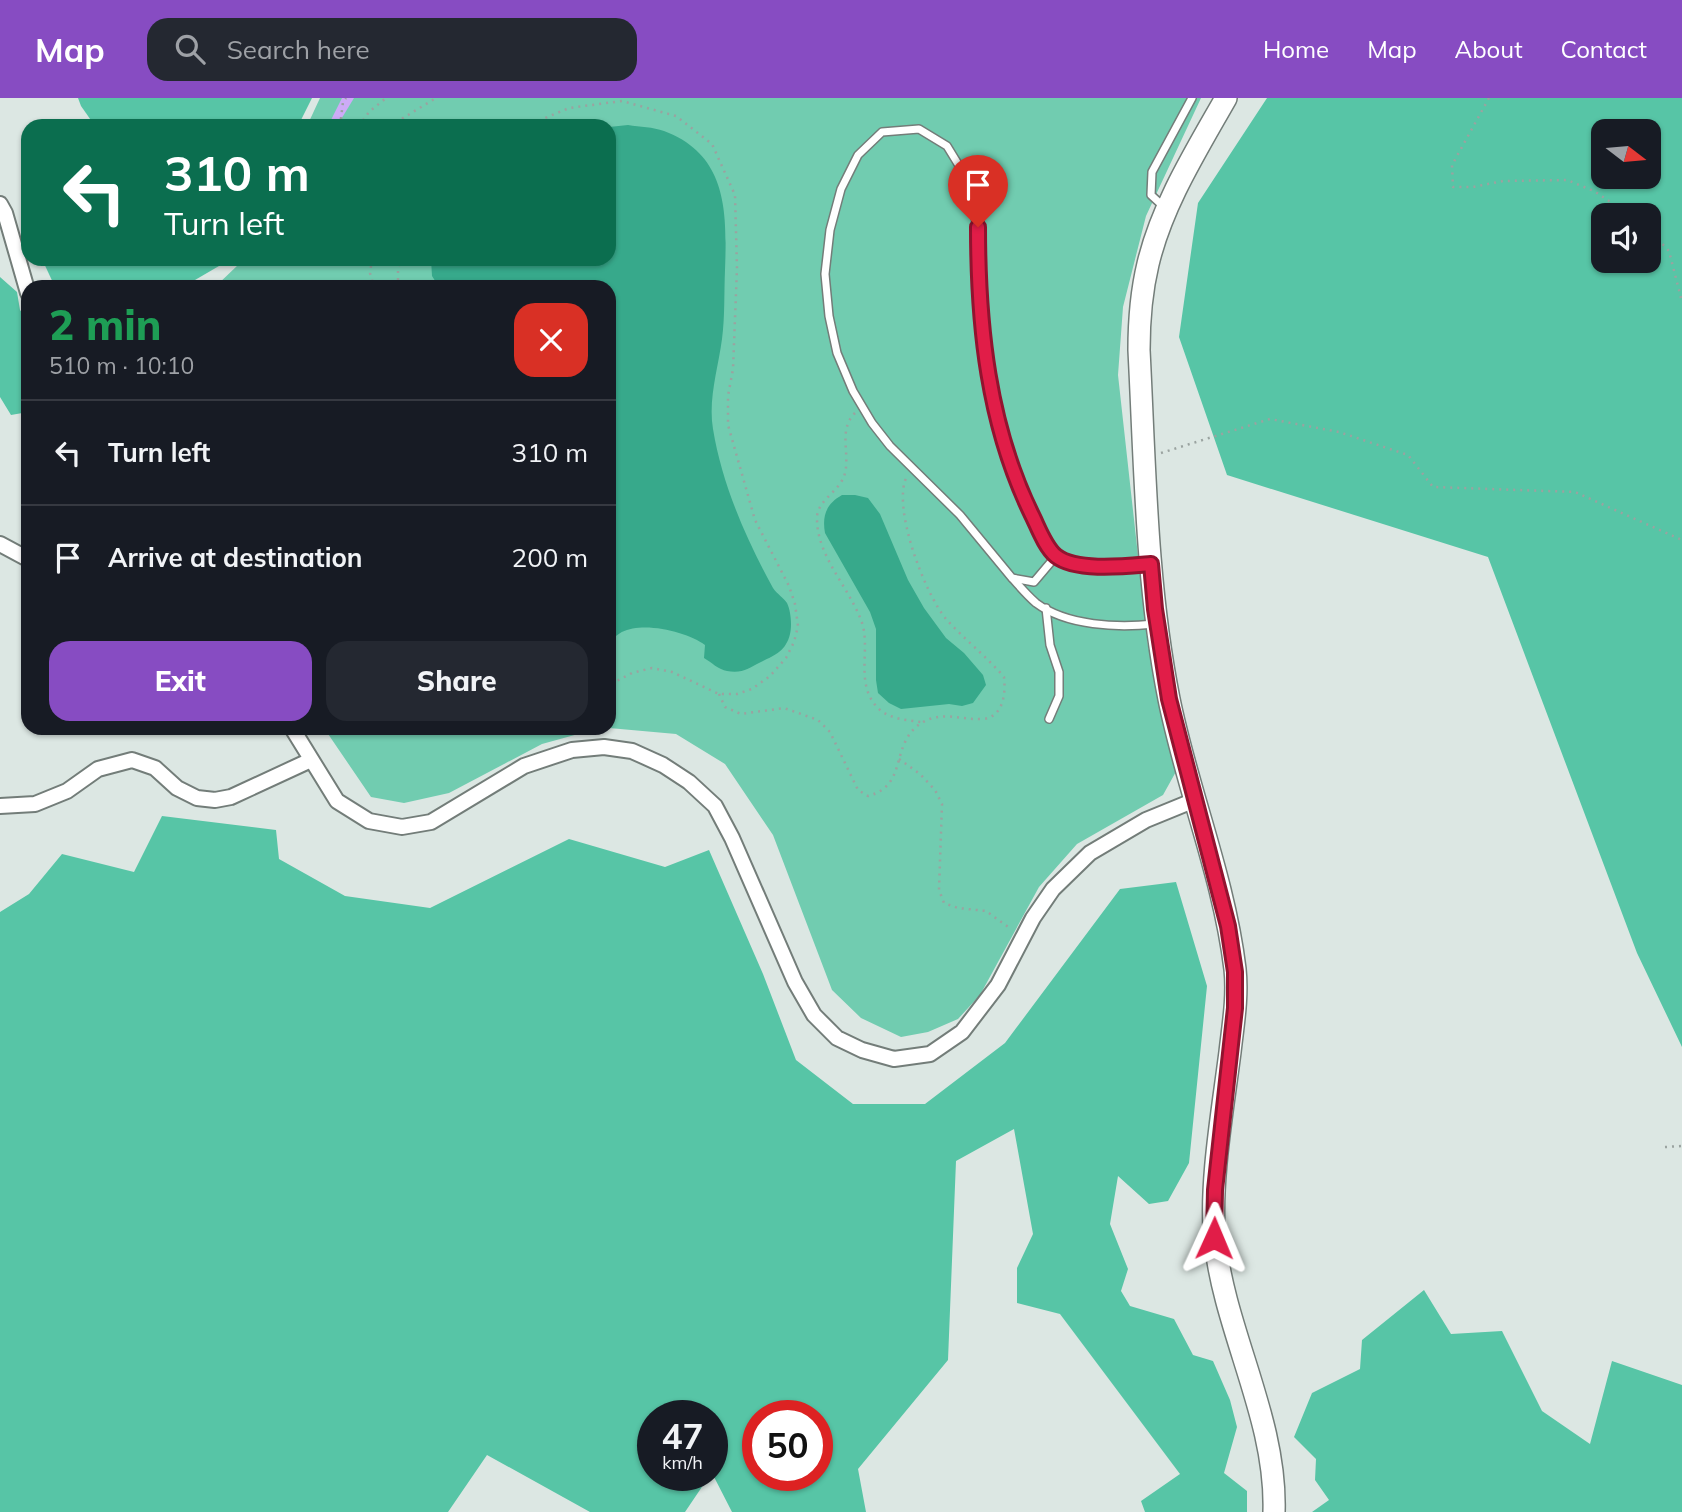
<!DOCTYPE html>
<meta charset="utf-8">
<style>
:root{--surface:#171b24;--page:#242831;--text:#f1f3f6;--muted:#9ea1a6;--line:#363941;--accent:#874cc2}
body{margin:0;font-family:Mulish,sans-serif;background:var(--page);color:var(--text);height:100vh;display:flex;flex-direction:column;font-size:26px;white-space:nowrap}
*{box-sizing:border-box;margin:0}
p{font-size:23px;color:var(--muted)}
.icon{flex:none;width:38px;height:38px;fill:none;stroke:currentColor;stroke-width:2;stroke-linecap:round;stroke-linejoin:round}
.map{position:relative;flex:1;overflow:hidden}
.sheet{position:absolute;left:21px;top:182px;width:595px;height:455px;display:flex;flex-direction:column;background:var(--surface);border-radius:21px;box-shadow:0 2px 5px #0004}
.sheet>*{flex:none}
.hud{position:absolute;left:21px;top:21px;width:595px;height:147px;border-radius:21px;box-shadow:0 2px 5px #0004;background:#0b6e4f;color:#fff;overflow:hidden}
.needle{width:46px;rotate:106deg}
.buttons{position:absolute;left:1591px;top:21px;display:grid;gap:14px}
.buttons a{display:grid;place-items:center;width:70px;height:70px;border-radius:14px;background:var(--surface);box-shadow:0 2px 5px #0004;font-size:35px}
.speed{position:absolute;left:637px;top:1302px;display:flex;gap:14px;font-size:35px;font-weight:700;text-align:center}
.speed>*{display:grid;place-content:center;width:91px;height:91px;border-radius:50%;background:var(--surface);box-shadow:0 2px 5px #0004;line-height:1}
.speed small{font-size:18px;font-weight:400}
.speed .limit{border:10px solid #d22;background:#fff;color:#111}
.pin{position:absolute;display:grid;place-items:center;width:60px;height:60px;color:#fff;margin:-72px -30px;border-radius:50% 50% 50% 0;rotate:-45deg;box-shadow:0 0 7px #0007}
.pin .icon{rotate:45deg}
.me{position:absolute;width:77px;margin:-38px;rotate:1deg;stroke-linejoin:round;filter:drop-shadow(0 0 5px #0008)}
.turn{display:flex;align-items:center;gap:24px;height:147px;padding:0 28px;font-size:32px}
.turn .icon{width:91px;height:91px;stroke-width:2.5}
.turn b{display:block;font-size:49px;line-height:60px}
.round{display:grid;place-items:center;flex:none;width:74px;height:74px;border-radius:21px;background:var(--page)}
.head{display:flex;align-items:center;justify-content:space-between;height:119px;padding:0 28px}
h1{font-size:42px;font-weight:800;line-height:52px;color:#1e9e55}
.button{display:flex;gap:14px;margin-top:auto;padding:14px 28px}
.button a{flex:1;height:80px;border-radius:21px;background:var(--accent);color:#fff;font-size:28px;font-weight:800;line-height:80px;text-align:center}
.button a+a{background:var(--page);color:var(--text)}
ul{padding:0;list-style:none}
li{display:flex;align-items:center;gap:21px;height:105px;padding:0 28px;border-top:2px solid var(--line)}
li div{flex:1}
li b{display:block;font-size:26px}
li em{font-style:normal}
header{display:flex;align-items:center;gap:42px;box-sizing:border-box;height:98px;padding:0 35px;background:var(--accent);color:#fff}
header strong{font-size:33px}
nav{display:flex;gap:38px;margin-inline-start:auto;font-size:24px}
.search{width:490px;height:63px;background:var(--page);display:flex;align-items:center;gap:18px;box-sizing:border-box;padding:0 24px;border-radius:21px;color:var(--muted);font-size:26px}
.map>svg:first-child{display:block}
.green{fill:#71ccb0}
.forest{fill:#57c5a6;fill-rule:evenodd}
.water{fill:#37a98b}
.building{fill:#cdabf7}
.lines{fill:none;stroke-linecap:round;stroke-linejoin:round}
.lane-casing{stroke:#737d79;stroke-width:10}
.street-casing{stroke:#737d79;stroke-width:18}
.secondary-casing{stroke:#737d79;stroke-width:24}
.path{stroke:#9aa3a0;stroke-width:2.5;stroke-dasharray:2 5;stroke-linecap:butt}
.lane{stroke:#fff;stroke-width:7}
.street{stroke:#fff;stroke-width:14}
.secondary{stroke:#fff;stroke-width:21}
.route-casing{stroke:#92132f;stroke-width:18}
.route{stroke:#e11d48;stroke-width:12}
</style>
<header>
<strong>Map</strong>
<div class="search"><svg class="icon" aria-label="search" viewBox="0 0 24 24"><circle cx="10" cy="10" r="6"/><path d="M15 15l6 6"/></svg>Search here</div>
<nav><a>Home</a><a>Map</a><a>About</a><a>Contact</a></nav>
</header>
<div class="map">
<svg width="1682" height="1414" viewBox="0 0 1682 1414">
<rect width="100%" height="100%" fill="#dce7e3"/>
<g class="green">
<polygon points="320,0 1201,0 1146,118 1123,209 1118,277 1148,548 1178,670 1163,697 1077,746 1039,789 980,897 958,921 928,934 901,939 861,920 832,892 773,737 725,666 676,636 609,630 609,189 215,189 238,167 241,161 609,161 609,28 307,28"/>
<polygon points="324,630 600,630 542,646 449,695 404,705 371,699"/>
</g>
<g class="forest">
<polygon points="78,0 312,0 298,28 95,28 81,8"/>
<path d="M1267,0H1682V949L1637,855L1488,459L1227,377L1179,239L1198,105ZM1648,33V79H1603V33ZM1648,117V163H1603V117Z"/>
<polygon points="42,161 231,161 183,189 55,189"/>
<polygon points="0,179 17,194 20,212 28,222 28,314 11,317 0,299"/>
<path d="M162,718L276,732L279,761L345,798L430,810L569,741L665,769L709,752L763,876L796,962L853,1006H925L1005,945L1120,791L1176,784L1207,888L1189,1065L1168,1103L1149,1106L1118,1078L1110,1126L1128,1171L1121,1193L1130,1208L1174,1221L1193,1257L1213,1263L1230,1302L1237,1329L1224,1375L1247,1393V1414H1145L1141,1403L1180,1376L1060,1216L1017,1205V1170L1033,1136L1014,1031L956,1063L948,1262L858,1371L866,1414H732L712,1375V1318H653V1377H710L685,1414H590L487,1357L448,1414H0V814L29,796L62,756L134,774ZM758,1318H817V1377H758Z"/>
<polygon points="1424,1192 1451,1236 1502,1233 1542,1313 1590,1346 1612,1263 1682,1287 1682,1414 1312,1414 1329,1402 1315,1382 1316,1361 1294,1339 1312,1295 1360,1271 1362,1242"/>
</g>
<g class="water">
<path d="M628,27C640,29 653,29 664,33C728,57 727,115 725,172C724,195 725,219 722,241C718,271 708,301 713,331C722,386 746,441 773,490C777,496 784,500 787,505C791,513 792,528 790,536C786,553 775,557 761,564C749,570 742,576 727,573C719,572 711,564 704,560L705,547C684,531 617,516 609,550V189H439L432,178L431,161H609V29Z"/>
<path d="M842,397H855L868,400L880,416L908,482L924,510L946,540L964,555L983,577L986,587L973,605L962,608L949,606L901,611L889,605L878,595L876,582V531L870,514L825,435C822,418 826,406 842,397Z"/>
</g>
<polygon class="building" points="342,0 354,0 337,28 328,28"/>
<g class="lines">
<g class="lane-casing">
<g id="lane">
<polygon points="919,31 947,48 966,79 977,129 978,179 987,274 1003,344 1021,393 1040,433 1056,458 1034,484 1012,480 960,417 890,348 872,325 853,293 837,255 829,218 825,176 830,132 841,91 858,57 882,34"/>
<polyline points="1164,109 1151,97 1152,74 1192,0"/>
<path d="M1056,458C1085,470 1116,469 1147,467"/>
<path d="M1013,481C1020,489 1028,498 1036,505C1067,528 1118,530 1154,526"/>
<polyline points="1046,510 1050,547 1059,574 1059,598 1049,621"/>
</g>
</g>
<g class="street-casing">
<g id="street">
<polyline points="0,106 5,115 28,195"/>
<polyline points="0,446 28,461"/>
<polyline points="292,630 337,703 369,723 402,729 431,724 524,668 572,652 604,649 632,653 663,667 689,684 715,708 732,740 795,884 814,917 837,940 862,952 894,961 930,956 962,934 998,887 1033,820 1053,791 1090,755 1146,722 1195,702"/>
<polyline points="0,708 35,706 67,693 98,671 132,662 155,670 177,690 197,700 215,702 231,699 311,662"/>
</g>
</g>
<g class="secondary-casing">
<path id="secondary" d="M1226,0C1196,53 1162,107 1148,166C1141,195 1139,223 1139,252C1145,368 1146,486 1169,601C1187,691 1224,779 1235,871C1238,899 1233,927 1230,954C1223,1010 1209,1088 1215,1143C1225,1235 1277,1321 1274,1414"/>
</g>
<g class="path">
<polyline points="1489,0 1452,67 1453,89 1473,89 1503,83 1567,82 1594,93 1630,117"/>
<polyline points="340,28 343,4 346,0"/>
<polyline points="359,28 369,14 386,0"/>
<polyline points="390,28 436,0"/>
<polyline points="526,28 569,10 622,3 676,18 712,46 735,97 737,170 733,271 728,298 728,327 755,422 789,488 795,506 798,528 794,544 786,560 770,578 752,591 737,596 719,596 672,574 652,570 632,575 609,587"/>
<polyline points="1648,131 1669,153 1682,204"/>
<polyline points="372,161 370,175 374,189"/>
<polyline points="398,189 398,171 401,161"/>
<path d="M855,315C838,332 850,354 845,375C841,393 818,401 817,419C816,457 848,488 861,522C872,550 854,584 877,609C888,621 906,622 921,624"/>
<polyline points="1161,355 1270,321 1339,334 1408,357 1433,389 1575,394 1682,442"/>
<path d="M719,596L725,609L741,616L784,610L818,622L830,634L858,692L868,698C910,687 888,645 923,624C943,613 961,622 982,621C1003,620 1006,596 1004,579C986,558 964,541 946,521C925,496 891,408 907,378"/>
<polyline points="899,661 920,676 935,692 942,706 939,792 944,805 958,810 986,813 1011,831"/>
<polyline points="1665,1049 1682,1048"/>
</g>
<use href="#lane" class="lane"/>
<use href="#street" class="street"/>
<use href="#secondary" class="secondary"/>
</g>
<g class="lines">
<g class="route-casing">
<path id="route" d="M978,129C978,228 988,327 1032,417C1038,429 1045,449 1056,458C1076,474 1127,468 1151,466L1155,511L1169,601L1228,828L1235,874V910L1215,1092L1214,1140"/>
</g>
<use href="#route" class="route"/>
</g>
</svg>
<div class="buttons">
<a><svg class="needle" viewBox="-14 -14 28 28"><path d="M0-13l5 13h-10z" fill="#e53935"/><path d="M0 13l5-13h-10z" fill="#9ea1a6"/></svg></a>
<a><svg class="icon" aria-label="sound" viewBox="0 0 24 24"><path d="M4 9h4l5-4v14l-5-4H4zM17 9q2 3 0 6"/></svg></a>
</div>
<div class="speed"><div>47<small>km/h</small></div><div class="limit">50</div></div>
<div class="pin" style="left:978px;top:129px;background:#d93025"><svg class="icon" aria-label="arrive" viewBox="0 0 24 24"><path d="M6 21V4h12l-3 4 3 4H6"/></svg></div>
<svg class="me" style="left:1214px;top:1140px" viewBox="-20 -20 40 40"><path d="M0-17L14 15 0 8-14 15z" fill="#e11d48" stroke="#fff" stroke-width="4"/></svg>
<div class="hud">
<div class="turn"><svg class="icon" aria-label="left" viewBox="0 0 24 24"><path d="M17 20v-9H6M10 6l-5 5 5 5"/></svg><div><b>310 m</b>Turn left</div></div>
</div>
<section class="sheet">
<div class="head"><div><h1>2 min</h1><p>510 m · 10:10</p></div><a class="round" style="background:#d93025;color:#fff"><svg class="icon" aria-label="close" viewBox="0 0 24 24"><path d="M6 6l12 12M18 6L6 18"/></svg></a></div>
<ul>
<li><svg class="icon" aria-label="left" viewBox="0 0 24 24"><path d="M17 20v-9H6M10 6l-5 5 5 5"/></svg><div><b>Turn left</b></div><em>310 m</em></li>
<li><svg class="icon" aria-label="arrive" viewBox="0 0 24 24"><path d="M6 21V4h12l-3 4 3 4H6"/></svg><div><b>Arrive at destination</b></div><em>200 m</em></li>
</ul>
<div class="button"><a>Exit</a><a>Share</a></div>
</section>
</div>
